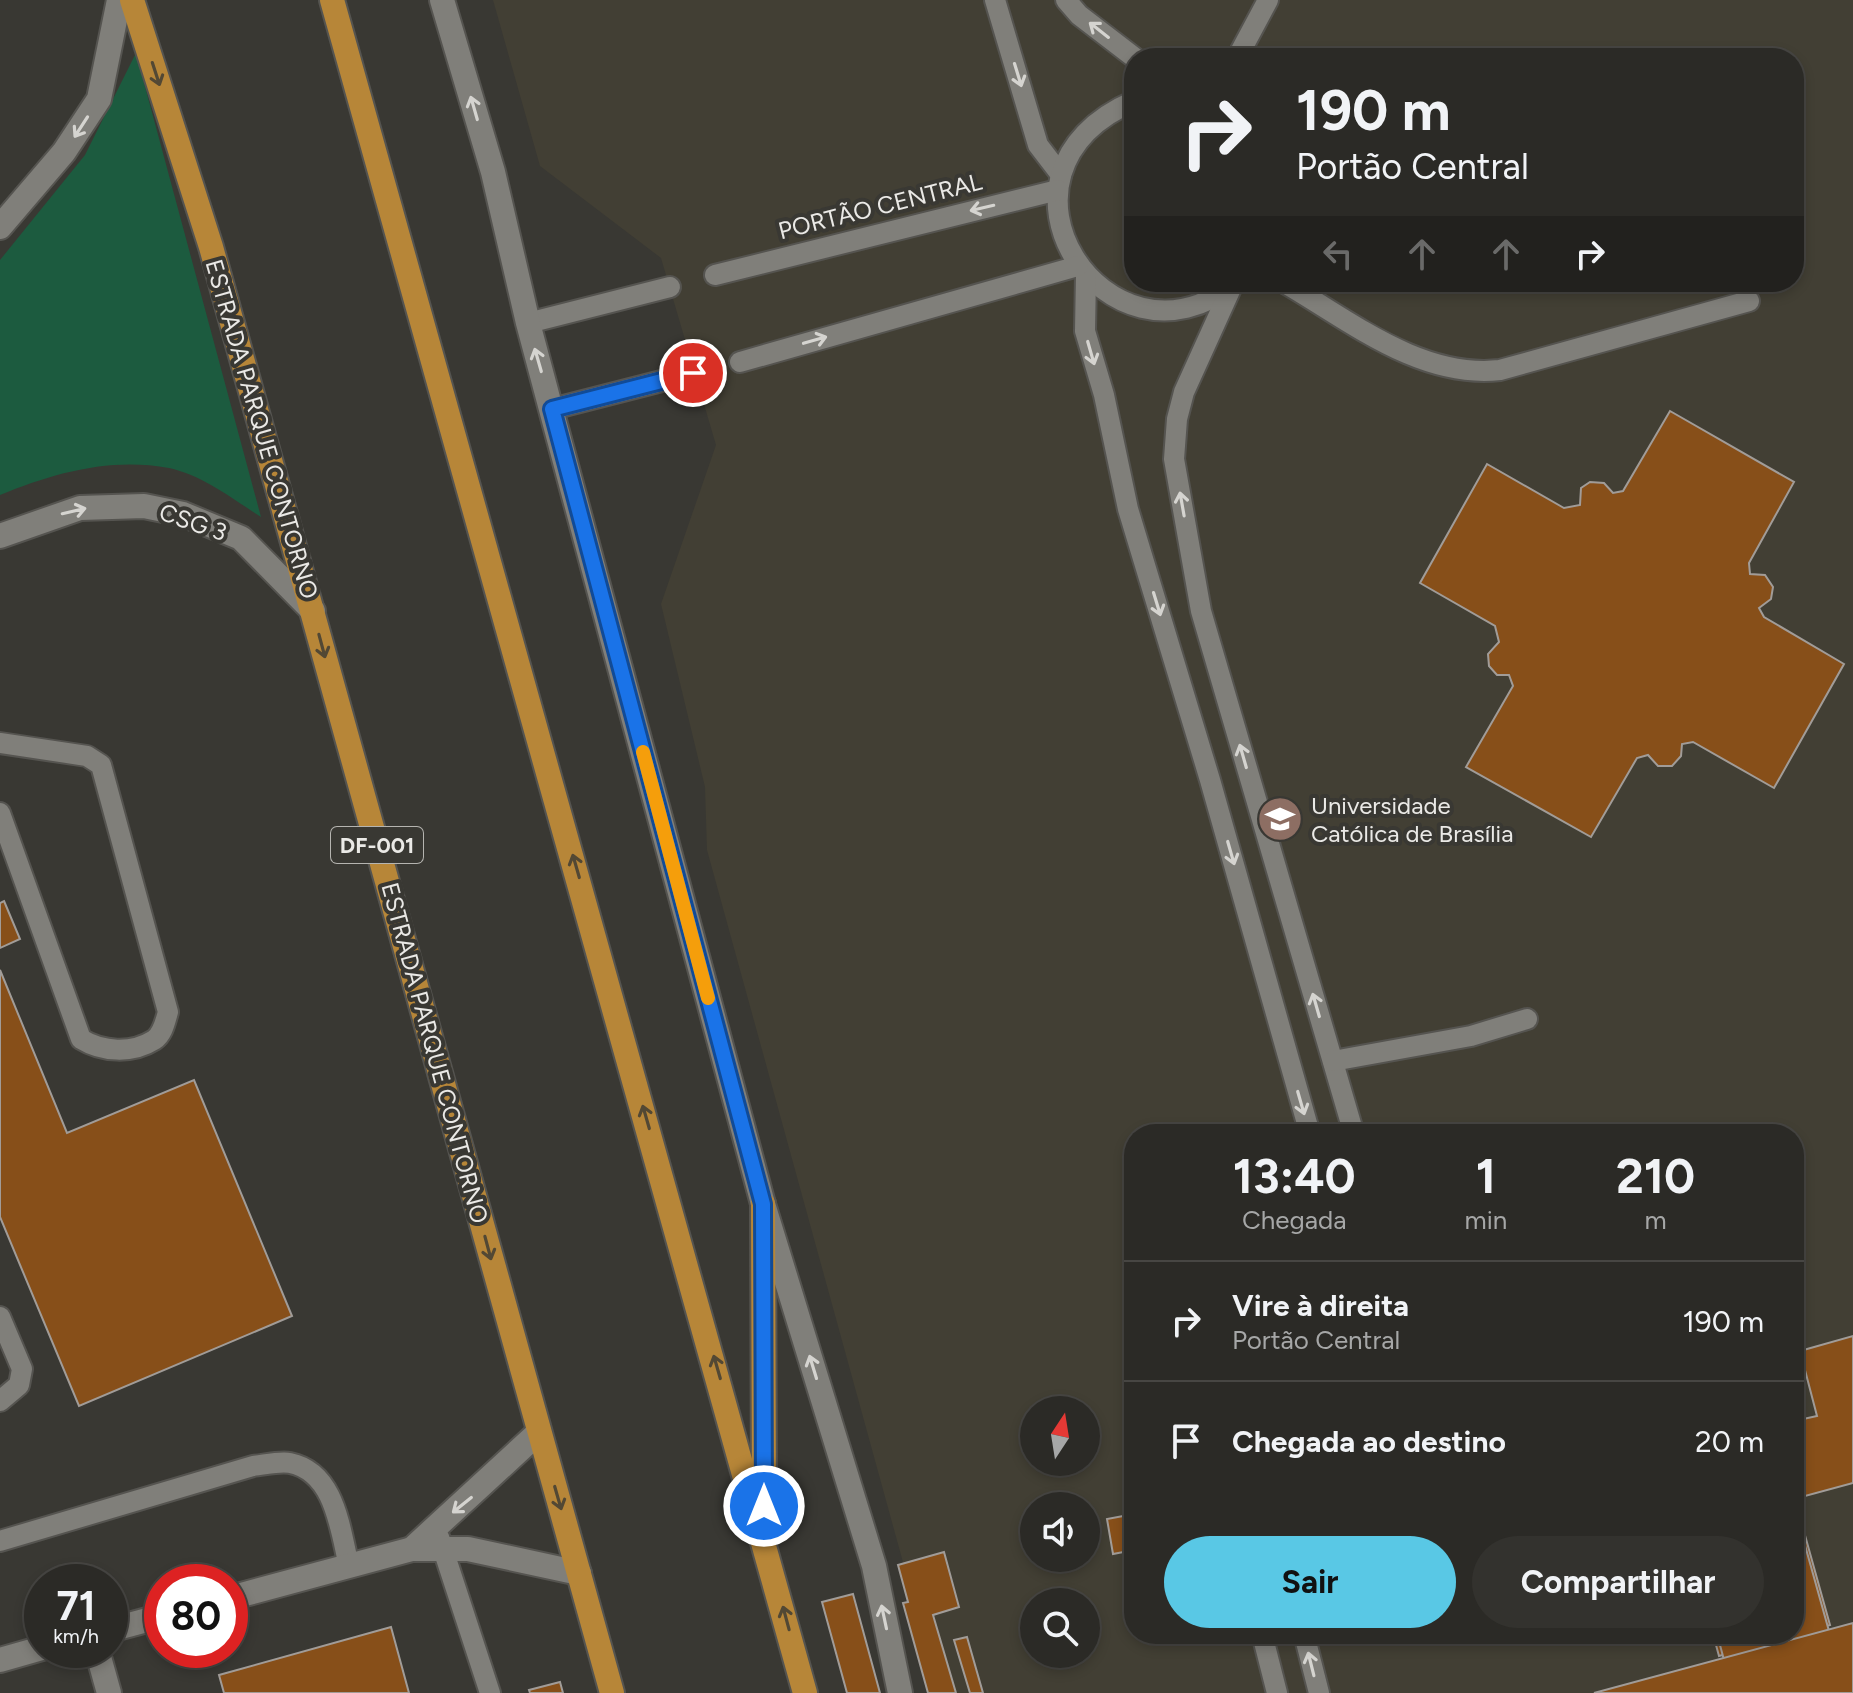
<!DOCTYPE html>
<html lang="pt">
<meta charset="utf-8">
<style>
:root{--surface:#2b2a26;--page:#33322e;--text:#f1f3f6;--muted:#a6a7a7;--line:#474643;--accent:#59c8e5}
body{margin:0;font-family:Figtree,sans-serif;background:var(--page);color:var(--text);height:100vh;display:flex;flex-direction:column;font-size:30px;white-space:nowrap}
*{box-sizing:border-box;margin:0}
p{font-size:26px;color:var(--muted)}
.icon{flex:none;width:44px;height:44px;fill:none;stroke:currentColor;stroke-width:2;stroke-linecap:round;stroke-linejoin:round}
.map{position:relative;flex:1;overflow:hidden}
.panel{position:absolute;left:1124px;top:1124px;width:680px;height:520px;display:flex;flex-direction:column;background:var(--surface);border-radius:32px;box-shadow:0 4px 12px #0003,0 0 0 2px var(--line)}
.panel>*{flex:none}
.banner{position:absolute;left:1124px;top:48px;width:680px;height:244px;border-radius:32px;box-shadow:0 4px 12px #0003,0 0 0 2px var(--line);background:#2b2a26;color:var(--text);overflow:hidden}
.needle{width:52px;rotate:12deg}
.fabs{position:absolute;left:1020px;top:1396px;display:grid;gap:16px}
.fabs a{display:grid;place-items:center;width:80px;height:80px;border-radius:50%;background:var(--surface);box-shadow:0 4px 12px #0003,0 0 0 2px var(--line);font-size:40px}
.speed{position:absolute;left:24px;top:1564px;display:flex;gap:16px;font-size:40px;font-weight:700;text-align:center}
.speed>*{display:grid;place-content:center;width:104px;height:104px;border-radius:50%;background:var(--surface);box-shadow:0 4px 12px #0003,0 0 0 2px var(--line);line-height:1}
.speed small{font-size:20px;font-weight:400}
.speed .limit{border:12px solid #d22;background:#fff;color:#111}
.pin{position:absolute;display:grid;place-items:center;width:68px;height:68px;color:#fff;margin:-34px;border:4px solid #fff;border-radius:50%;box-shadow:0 2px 8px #0007}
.me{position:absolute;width:88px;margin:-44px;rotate:0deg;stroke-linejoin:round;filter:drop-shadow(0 0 6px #0008)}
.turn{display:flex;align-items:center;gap:28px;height:168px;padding:0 40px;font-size:36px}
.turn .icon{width:104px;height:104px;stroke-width:2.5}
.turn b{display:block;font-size:56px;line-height:68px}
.lanes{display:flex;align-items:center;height:76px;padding:0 40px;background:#0003;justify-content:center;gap:40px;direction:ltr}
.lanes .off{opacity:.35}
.eta{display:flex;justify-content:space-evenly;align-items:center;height:136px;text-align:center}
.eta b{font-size:48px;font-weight:700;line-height:56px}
.action{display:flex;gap:16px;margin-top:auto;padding:16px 40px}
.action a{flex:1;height:92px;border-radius:48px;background:var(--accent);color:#111;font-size:32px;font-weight:700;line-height:92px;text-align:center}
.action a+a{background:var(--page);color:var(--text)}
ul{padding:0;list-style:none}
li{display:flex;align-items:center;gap:24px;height:120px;padding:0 40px;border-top:2px solid var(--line)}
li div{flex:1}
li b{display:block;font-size:30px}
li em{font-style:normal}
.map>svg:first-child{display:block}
.built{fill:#423f34;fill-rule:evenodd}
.green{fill:#1c5b3f}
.building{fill:#874f19;stroke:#a19c98;stroke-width:2}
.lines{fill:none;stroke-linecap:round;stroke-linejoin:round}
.service-casing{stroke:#555450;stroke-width:24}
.minor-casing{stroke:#555450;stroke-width:28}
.tertiary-casing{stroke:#555450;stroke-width:28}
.trunk-casing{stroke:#555450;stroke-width:28}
.service{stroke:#807f7a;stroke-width:20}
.minor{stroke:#807f7a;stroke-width:24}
.tertiary{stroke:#807f7a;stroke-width:24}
.trunk{stroke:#b78638;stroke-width:24}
.oneway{stroke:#d5d4d0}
.oneway2{stroke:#524834}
.route-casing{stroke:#114b97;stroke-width:20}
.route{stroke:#1a73e8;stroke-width:14}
.slow{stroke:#f59e0b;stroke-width:14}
.labels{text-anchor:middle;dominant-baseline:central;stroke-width:8;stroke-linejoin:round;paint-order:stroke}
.shield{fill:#393833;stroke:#b5b4b0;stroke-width:2}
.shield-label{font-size:22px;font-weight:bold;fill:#eae9e6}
.street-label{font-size:24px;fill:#eae9e6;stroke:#393833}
.poi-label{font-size:24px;fill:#eae9e6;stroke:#393833;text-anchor:start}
</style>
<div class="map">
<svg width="1853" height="1693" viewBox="0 0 1853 1693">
<rect width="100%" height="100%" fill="#393833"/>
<path class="built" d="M493,0H1853V1693H939L707,850L705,787L661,604L716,445L661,258L540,166ZM1134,58H1794V282H1134ZM1134,1134H1794V1634H1134ZM1034,1410H1086V1462H1034ZM1034,1506H1086V1558H1034ZM1034,1602H1086V1654H1034Z"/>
<path class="green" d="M136,53L261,517C233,499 202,475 169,468C111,457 53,473 0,495V260L85,155Z"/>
<g class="building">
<polygon points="1670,411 1794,482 1749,563 1750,574 1765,575 1773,587 1771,599 1759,608 1764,617 1844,664 1774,788 1693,742 1682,744 1681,756 1672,766 1658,766 1648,755 1637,758 1591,837 1466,767 1513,686 1509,675 1497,675 1489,666 1488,654 1499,642 1495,626 1420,583 1487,464 1564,508 1580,505 1581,488 1590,482 1604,483 1613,493 1623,491"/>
<polygon points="4,901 20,939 0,948 0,903"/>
<polygon points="0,970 67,1133 194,1080 292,1316 79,1406 0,1217"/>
<polygon points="1853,1336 1853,1483 1794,1499 1794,1421 1817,1416 1800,1351"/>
<polygon points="1134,1514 1134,1550 1113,1554 1107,1519"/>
<polygon points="1801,1521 1830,1625 1719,1656 1713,1634 1794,1634 1794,1522"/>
<polygon points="1801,1531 1829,1631 1853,1625 1853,1691 1603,1693 1724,1660 1717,1634 1794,1634 1794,1533"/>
<polygon points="944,1552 959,1607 933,1615 956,1693 928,1693 903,1603 908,1602 898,1565"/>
<polygon points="853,1594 880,1693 847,1693 822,1602"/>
<polygon points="1853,1623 1853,1693 1594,1693"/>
<polygon points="391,1627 409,1693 224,1693 219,1675"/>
<polygon points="967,1637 983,1693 970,1693 954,1640"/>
<polygon points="560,1682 563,1693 530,1693 529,1690"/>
</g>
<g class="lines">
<g class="service-casing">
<g id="service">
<polyline points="995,0 1038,145 1061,175"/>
<polyline points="1066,0 1079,15 1135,58"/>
<polyline points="1237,58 1268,0"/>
<path d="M1134,101C967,173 1108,384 1234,284"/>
<polyline points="715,275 1058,190"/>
<polyline points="1086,275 1085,331 1104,395 1128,509 1210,780 1310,1134"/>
<path d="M1283,282C1349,320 1420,379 1500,370L1749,301"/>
<polyline points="1232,286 1184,392 1177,419 1174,459 1201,611 1354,1134"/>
<polyline points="528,323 670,287"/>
<polyline points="740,362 1078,266"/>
<polyline points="552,409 693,373"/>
<path d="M0,743L87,756L101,765L168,1012C165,1022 163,1034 154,1040C132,1054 102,1052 81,1039L0,813"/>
<polyline points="1333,1061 1471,1036 1527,1019"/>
<polyline points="0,1317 22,1369 19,1385 0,1401"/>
<polyline points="439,1537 490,1693"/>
<path d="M0,1541L253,1466C264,1465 279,1461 290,1463C335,1472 340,1529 349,1566"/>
<polyline points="1262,1634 1277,1693"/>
<polyline points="1304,1634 1319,1693"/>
</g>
</g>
<g class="minor-casing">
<g id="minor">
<polyline points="442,0 493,172 528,323 763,1204 874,1566 900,1693"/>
<polyline points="412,1549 539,1432"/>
<polyline points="230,1598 412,1549 468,1549 579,1573"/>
<polyline points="110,1630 162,1616"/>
<polyline points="97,1650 109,1693"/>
<polyline points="0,1660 42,1648"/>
</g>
</g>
<g class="tertiary-casing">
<g id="tertiary">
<polyline points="0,227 64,152 99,99 119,0"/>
<polyline points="0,536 80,508 144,506 183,514 241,538 313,611"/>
</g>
</g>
<g class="trunk-casing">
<g id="trunk">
<polyline points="132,0 211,247 612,1693"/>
<polyline points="332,0 805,1693"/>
<polyline points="763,1204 764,1504"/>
</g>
</g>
<use href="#service" class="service"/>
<use href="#minor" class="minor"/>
<use href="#tertiary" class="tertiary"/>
<use href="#trunk" class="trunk"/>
</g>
<defs><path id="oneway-shaft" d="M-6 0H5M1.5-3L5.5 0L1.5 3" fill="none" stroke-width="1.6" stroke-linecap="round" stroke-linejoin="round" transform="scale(2)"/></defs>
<g class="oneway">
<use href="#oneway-shaft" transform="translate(1099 30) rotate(-142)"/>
<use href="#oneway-shaft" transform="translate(1018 75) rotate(73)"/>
<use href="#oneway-shaft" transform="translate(474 108) rotate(-106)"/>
<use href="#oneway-shaft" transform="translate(81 127) rotate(123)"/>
<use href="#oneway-shaft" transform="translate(982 208) rotate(167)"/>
<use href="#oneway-shaft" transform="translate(815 340) rotate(-16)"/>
<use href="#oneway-shaft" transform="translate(1091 353) rotate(74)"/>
<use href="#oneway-shaft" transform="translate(538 360) rotate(-106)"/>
<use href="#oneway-shaft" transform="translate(1182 504) rotate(-100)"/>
<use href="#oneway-shaft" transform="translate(74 511) rotate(-13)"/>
<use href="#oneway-shaft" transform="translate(1157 604) rotate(73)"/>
<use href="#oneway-shaft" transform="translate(1243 756) rotate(-106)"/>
<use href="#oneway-shaft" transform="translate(1231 853) rotate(74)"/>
<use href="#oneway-shaft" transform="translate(1316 1005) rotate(-106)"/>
<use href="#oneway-shaft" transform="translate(1301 1103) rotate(74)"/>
<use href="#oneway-shaft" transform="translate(813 1367) rotate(-107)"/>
<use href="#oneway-shaft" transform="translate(462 1505) rotate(141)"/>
<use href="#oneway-shaft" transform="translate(884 1617) rotate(-102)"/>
<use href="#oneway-shaft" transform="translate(1311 1664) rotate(-104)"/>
</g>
<g class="oneway2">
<use href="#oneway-shaft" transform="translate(156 74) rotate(72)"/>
<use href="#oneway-shaft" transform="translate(322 646) rotate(75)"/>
<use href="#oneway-shaft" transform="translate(576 866) rotate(-106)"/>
<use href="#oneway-shaft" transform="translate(646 1117) rotate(-106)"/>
<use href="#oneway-shaft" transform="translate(488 1248) rotate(75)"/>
<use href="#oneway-shaft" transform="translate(717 1367) rotate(-106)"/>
<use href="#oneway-shaft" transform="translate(558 1498) rotate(74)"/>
<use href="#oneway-shaft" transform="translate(786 1618) rotate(-105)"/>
</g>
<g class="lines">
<g class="route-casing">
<polyline id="route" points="693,373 552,409 763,1204 764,1506"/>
</g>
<use href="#route" class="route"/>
<polyline class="slow" points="643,752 708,998"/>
</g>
<defs>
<g id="university-disc" transform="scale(2.3)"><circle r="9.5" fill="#8d6e63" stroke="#393833"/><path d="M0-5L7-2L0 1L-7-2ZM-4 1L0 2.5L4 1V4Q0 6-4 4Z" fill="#fff"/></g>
</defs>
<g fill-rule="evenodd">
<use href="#university-disc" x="1280" y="819"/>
</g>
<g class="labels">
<rect class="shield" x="331" y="827" width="92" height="36" rx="6"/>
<g class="shield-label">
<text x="377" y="845">DF-001</text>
</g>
<g class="street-label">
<text transform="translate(880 206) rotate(-14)">PORTÃO CENTRAL</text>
<text transform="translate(262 429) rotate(74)">ESTRADA PARQUE CONTORNO</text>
<text transform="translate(193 522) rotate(19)">CSG 3</text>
<text transform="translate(435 1053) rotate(75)">ESTRADA PARQUE CONTORNO</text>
</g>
<g class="poi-label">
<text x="1311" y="805">Universidade<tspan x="1311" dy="28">Católica de Brasília</tspan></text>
</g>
</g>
</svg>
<div class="fabs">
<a><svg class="needle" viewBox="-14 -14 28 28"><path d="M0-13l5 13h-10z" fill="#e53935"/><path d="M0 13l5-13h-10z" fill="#a6a7a7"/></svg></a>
<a><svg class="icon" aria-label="sound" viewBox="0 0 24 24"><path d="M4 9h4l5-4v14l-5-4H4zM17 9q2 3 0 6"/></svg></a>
<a><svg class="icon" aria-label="search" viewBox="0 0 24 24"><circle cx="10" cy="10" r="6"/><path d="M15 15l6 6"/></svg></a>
</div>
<div class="speed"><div>71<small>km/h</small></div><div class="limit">80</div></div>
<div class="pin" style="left:693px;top:373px;background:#d93025"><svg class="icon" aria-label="arrive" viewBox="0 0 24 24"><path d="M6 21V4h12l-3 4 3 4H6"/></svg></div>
<svg class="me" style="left:764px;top:1506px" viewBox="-20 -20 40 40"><circle r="17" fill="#1a73e8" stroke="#fff" stroke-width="3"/><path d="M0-11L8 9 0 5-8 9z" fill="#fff"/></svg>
<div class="banner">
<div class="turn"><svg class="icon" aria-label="right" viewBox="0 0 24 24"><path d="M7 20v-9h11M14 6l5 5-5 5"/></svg><div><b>190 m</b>Portão Central</div></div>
<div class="lanes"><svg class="icon off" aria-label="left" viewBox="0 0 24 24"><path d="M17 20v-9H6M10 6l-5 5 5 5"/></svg><svg class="icon off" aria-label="ahead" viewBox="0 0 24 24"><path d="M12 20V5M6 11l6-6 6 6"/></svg><svg class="icon off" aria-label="ahead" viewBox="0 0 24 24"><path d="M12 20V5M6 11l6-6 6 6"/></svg><svg class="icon" aria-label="right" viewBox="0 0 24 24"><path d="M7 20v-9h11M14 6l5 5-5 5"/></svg></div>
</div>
<section class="panel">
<div class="eta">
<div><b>13:40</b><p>Chegada</p></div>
<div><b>1</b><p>min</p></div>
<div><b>210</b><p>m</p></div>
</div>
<ul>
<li><svg class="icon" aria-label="right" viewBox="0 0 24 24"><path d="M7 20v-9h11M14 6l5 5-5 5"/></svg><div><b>Vire à direita</b><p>Portão Central</p></div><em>190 m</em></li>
<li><svg class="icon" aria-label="arrive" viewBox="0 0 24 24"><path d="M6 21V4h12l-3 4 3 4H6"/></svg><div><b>Chegada ao destino</b></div><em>20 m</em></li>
</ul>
<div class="action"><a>Sair</a><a>Compartilhar</a></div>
</section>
</div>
